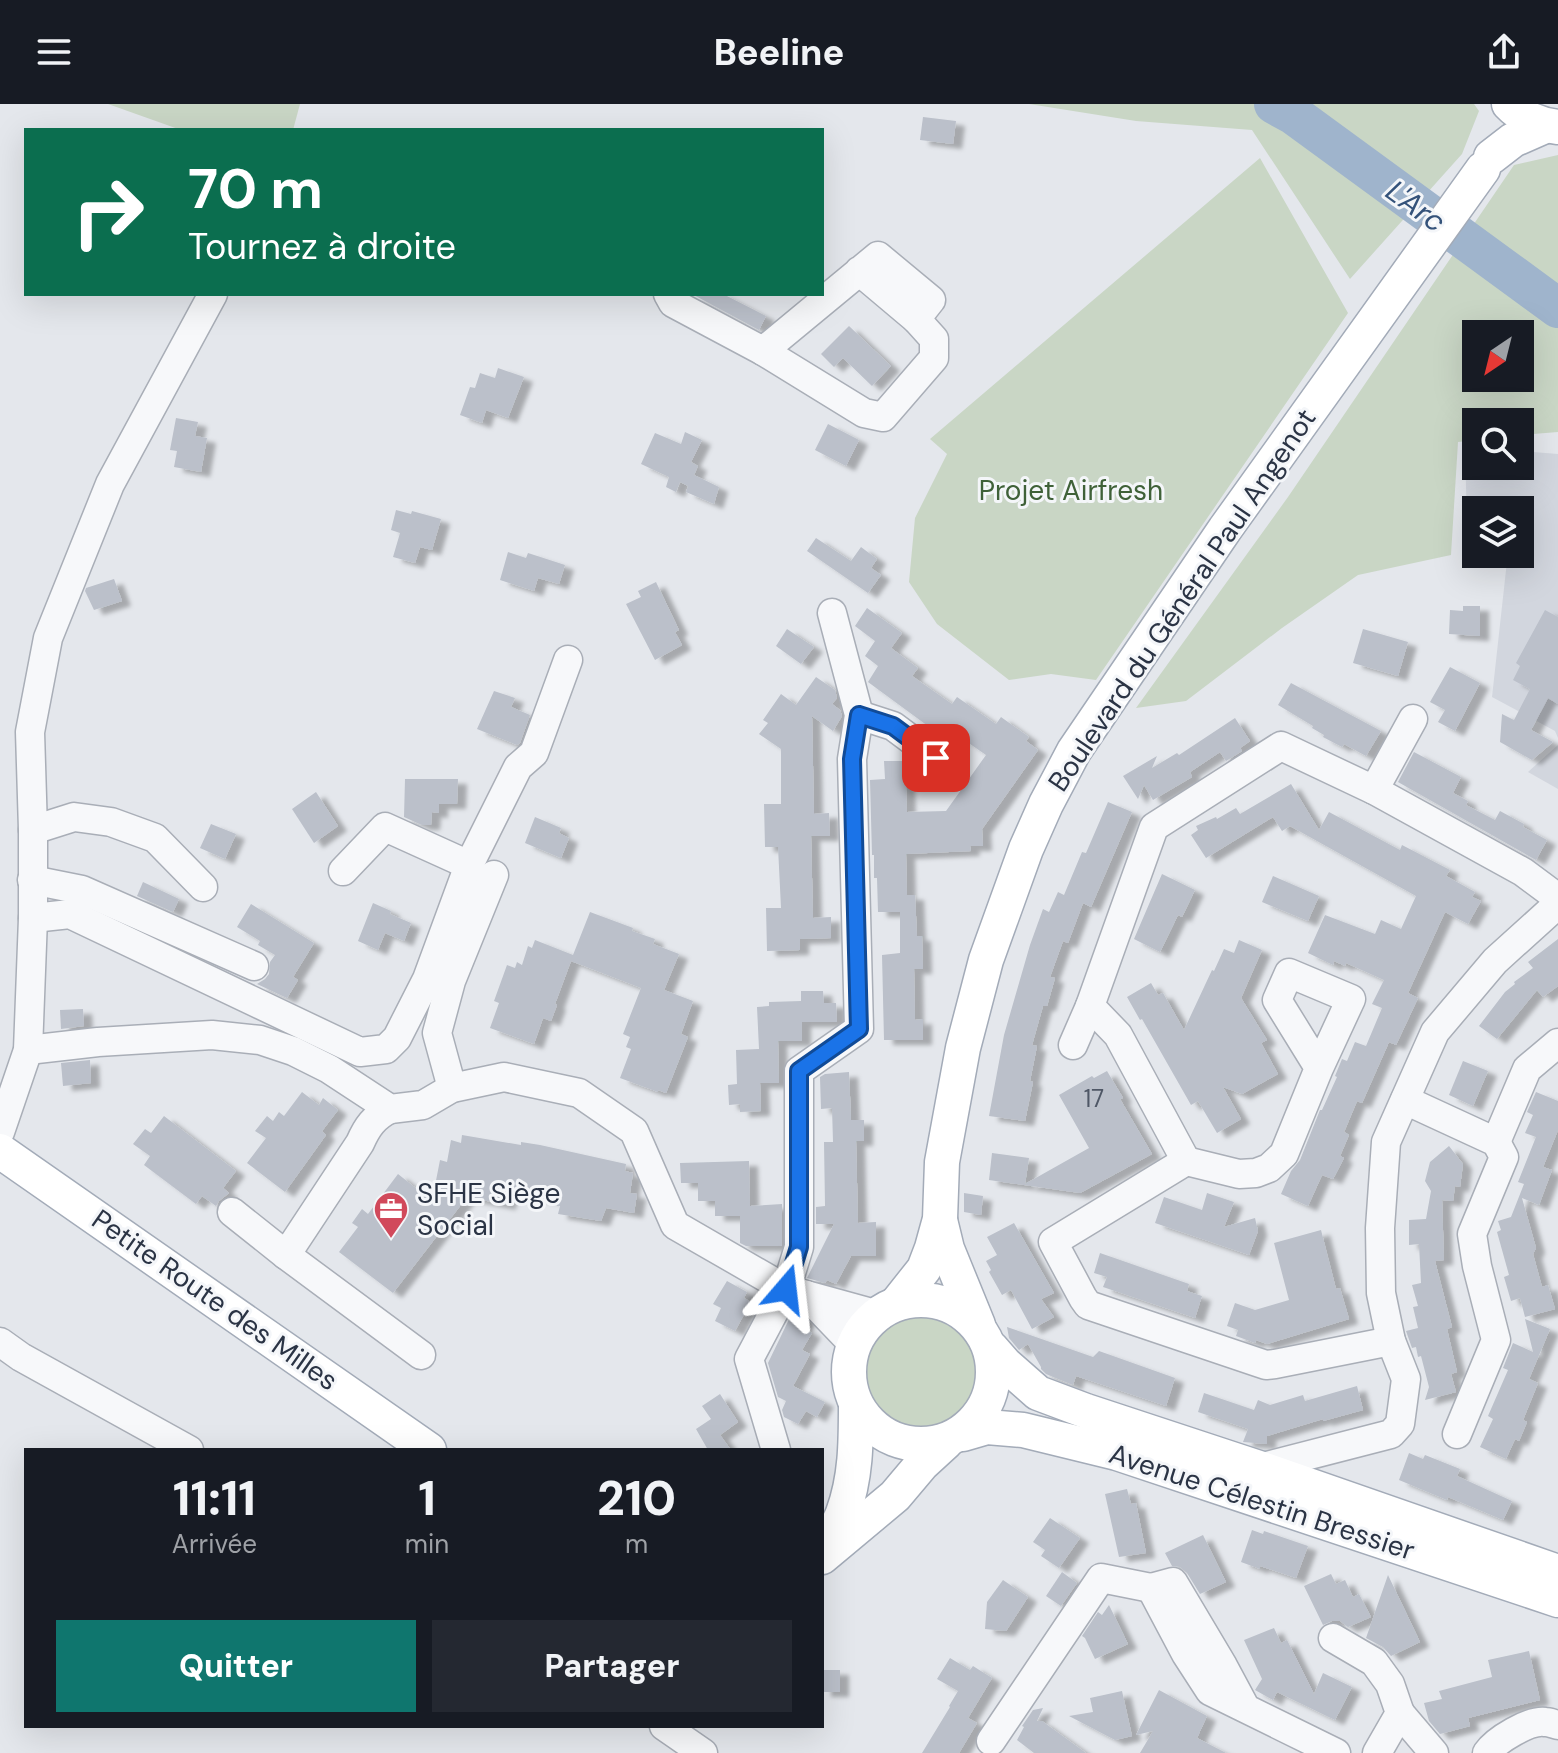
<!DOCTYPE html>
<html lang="fr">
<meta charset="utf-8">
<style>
:root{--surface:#171b24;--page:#242831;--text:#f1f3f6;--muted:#9ea1a6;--accent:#0f766e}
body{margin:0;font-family:"DM Sans",sans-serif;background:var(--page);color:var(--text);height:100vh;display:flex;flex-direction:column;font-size:30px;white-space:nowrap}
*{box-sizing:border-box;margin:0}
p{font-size:26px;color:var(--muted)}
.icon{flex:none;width:44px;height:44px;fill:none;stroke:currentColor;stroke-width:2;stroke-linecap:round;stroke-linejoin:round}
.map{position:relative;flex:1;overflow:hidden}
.drawer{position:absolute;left:24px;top:1344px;width:800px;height:280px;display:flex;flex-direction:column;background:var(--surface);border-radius:0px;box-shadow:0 8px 32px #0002}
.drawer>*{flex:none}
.top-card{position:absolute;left:24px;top:24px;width:800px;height:168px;border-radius:0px;box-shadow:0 8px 32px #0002;background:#0b6e4f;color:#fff;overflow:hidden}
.needle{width:52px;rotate:215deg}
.buttons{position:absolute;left:1462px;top:216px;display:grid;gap:16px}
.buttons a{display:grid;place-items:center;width:72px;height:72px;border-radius:0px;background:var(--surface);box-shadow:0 8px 32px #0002;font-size:40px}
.pin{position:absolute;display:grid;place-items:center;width:68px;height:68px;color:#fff;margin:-34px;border-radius:16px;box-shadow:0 4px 12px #0006}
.me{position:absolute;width:88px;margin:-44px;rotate:17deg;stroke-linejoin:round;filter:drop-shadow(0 0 6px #0008)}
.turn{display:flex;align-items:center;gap:28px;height:168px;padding:0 32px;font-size:36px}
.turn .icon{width:104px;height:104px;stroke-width:2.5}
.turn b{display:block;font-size:56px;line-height:68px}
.eta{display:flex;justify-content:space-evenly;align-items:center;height:136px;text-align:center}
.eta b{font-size:48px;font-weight:800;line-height:56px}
.primary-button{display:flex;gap:16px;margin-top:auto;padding:16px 32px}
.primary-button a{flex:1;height:92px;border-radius:0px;background:var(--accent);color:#fff;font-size:32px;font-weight:800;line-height:92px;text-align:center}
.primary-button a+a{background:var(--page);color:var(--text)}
header{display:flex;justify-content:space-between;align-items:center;height:104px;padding:0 32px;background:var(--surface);font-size:36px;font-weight:800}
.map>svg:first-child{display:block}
.built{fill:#d2d6de;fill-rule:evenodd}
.green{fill:#c9d6c5;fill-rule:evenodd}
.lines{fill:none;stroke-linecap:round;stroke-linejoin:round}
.river{stroke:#9fb4cc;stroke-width:40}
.building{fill:#bbc0ca;filter:url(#shadow)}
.minor-casing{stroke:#a9aeb7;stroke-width:31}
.major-casing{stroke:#a3abb8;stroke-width:37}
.minor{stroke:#f7f8fa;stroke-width:28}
.major{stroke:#fff;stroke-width:34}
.route-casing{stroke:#114b97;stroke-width:20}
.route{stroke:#1a73e8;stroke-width:14}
.labels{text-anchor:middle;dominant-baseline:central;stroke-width:6;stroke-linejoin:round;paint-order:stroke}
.number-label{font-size:24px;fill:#4f5766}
.park-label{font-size:28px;fill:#3f6138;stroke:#f4f6f9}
.street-label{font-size:28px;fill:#2b3445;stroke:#f4f6f9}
.poi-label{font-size:28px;fill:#2b3445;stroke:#f4f6f9;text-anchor:start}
.water-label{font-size:30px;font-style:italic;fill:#34527a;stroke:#f4f6f9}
</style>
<header><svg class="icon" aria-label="menu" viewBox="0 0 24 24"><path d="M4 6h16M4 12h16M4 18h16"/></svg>Beeline<svg class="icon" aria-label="share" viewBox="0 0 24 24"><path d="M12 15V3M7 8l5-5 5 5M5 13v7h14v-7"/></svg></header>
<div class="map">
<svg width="1558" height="1649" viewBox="0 0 1558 1649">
<defs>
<filter id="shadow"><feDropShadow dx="9" dy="5" stdDeviation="2" flood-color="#0004"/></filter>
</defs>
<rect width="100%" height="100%" fill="#e4e7ec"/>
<g class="built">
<path d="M1465,343L1476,344V362H1520V347L1558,350V634L1555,627L1492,593L1507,457L1468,461ZM1476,406H1520V450H1476Z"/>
<polygon points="1558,641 1558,685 1528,668"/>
</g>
<g class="green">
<polygon points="108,0 300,0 293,26 181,26"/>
<polygon points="1029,0 1474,0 1479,7 1462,50 1350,175 1252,26 1136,17"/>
<path d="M1558,51V328L1520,331V318H1476V336L1458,338L1451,451L1358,471L1282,524L1186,597L1136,604L1288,393L1514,61ZM1520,230V274H1476V230Z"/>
<polygon points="1260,54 1348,209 1096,576 1051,570 1009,576 937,520 909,478 915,414 947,350 930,335"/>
<circle cx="919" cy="1268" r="57"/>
</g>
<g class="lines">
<polyline class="river" points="1274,0 1294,11 1558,204"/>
</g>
<g class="building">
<polygon points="923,13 956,17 953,40 920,36"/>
<polygon points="692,190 723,190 766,212 759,226"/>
<polygon points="849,222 891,262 872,282 843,254 834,263 821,250"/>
<polygon points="498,264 524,273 508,314 486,306 482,319 460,311 470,283 475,284 480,269 495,274"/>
<polygon points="176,314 198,318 195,332 207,334 201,368 174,363 177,347 170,346"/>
<polygon points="828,320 859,336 846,362 815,346"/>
<polygon points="685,328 702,336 691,358 698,362 694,371 719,383 714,400 686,388 688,382 680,378 676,388 666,383 669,373 641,360 655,329 681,340"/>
<polygon points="396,406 411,410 412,407 441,415 432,446 420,443 415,459 393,453 400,429 391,426"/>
<polygon points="816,434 851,457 861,443 877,455 871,464 881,471 868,489 807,447"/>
<polygon points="508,448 526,454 528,449 565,461 559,480 538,474 534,487 500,476"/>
<polygon points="114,475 122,497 94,506 85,487 86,484"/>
<polygon points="656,478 679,526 675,528 682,541 655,556 626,500 641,493 638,487"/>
<polygon points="1463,502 1480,502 1480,532 1449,530 1450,506 1463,507"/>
<polygon points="867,504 902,529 891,544 918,564 912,572 952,600 957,593 996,620 1001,613 1029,633 1026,637 1038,646 982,725 983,742 970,742 971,747 906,750 907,791 915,791 917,832 922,832 923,865 914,865 915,916 923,915 923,936 884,936 882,851 900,849 900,808 878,808 877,774 874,774 874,751 872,751 870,676 885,675 884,657 905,657 907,708 946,707 986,651 953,628 947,636 868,578 878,562 865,552 875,537 855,522"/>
<polygon points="1545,506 1558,513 1558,600 1548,594 1531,626 1553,638 1532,656 1500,638 1502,610 1514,616 1530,585 1513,576 1520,562 1516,559"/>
<polygon points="787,525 814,543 801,560 776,542"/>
<polygon points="1363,525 1408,538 1398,572 1353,559"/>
<polygon points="1450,563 1480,579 1455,627 1438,618 1445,606 1430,598"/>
<polygon points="816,573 835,586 837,594 832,600 840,606 842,612 833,627 812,612 814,710 829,709 830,732 811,732 813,814 831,813 831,834 800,835 800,846 767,847 766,804 781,804 778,743 765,743 764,700 781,700 781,645 759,630 768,619 763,616 781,590 796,601"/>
<polygon points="1291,579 1381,627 1366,652 1344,640 1342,643 1323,633 1324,631 1312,624 1313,622 1278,601"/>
<polygon points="494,587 515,594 511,603 530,611 520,639 517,641 477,625"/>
<polygon points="1235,614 1250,637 1240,644 1242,647 1226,657 1220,648 1190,668 1192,673 1153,696 1144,681 1138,695 1123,672 1157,652 1152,664 1177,649 1179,651"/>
<polygon points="1414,648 1461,673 1453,689 1468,697 1466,701 1495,716 1500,707 1524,720 1523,723 1547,736 1536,756 1398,678"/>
<polygon points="405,675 458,675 457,700 439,700 439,709 432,708 431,721 422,721 404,713"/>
<polygon points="1291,680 1319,726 1329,708 1400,746 1402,741 1450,766 1446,772 1475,788 1472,793 1481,797 1468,820 1445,808 1408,889 1418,894 1396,941 1389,938 1362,999 1357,997 1344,1028 1349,1031 1340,1052 1344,1054 1333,1075 1322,1071 1308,1102 1281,1090 1291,1067 1300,1056 1320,1006 1322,1006 1337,973 1335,972 1342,955 1347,957 1355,938 1366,942 1382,904 1372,900 1384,876 1346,859 1345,862 1334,857 1333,861 1308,849 1325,811 1375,830 1381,816 1401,825 1416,792 1290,722 1282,727 1273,713 1206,754 1191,731 1198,726 1196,722 1216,713 1217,715 1236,704 1240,710"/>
<polygon points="316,688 338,722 314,739 292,705"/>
<polygon points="1108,698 1132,708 1091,803 1083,799 1068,839 1063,837 1050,873 1055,874 1047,902 1043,902 1032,941 1037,942 1030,977 1033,978 1025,1017 989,1012 1004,931 1030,841 1043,805 1049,808 1058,788 1064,791 1082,748 1086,749"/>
<polygon points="535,713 561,724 559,729 569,734 561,754 525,739"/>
<polygon points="211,720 236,730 225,755 200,744"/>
<polygon points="1162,770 1195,786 1182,813 1178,811 1160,848 1134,835"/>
<polygon points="1273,772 1319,792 1308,817 1262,798"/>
<polygon points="143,778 179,795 173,808 137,792"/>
<polygon points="373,799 391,807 390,810 411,819 404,837 385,829 378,846 358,837"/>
<polygon points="251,800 314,839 293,873 298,876 287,894 257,880 265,875 269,870 270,858 275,851 258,841 260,837 237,823"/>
<polygon points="590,808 633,824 632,827 655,835 653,840 679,850 664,886 693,897 681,930 688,933 666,989 658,986 658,988 620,974 631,945 626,943 630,933 623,930 641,884 571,857 555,900 557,901 551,917 543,914 534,940 490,924 499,899 494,897 507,861 515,864 517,858 522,861 528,842 532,844 535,836 573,851"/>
<polygon points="1558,835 1558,882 1543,893 1537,886 1497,935 1479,922 1505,888 1515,880 1514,878 1533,864 1528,858"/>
<polygon points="1239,836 1262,846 1241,894 1267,936 1261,939 1278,970 1242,990 1223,983 1241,1015 1217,1029 1198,997 1191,1001 1142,915 1140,916 1127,893 1151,879 1158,891 1163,889 1184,926 1212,866 1214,867 1224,845 1234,849"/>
<polygon points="801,887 823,887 824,899 836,899 837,918 802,918 802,937 778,937 779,979 760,979 761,1007 740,1008 740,1000 729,1001 728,981 737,980 736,946 759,945 757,903 769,902 769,898 801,897"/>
<polygon points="83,905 84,922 61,925 60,906"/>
<polygon points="90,956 91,979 63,982 61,959"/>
<polygon points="1463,957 1488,967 1473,1002 1449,991"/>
<polygon points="1107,967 1123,994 1120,995 1152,1050 1080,1089 989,1076 992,1049 1029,1054 1025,1080 1089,1044 1059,991 1092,972 1094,974"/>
<polygon points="849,968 851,1016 864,1016 864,1037 856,1037 858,1119 876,1118 876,1152 851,1152 836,1180 827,1176 825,1179 807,1174 834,1120 816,1120 816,1103 825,1102 824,1038 833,1038 832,1004 821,1005 820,973 825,970"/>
<polygon points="302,988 319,1001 323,994 338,1006 322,1027 326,1031 285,1088 247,1059 266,1034 255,1027 267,1012 273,1017 279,1008 284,1012"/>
<polygon points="1536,988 1558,997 1558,1026 1543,1063 1552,1066 1539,1101 1522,1094 1536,1144 1533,1150 1542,1183 1548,1181 1555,1205 1525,1213 1520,1194 1511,1197 1504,1173 1509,1171 1497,1128 1501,1126 1498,1117 1511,1113 1524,1080 1518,1078 1536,1033 1525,1029 1533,1011 1527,1008"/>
<polygon points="164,1012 236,1067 223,1084 229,1089 219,1097 216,1102 202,1092 196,1100 144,1061 150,1052 133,1040 145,1025 151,1029"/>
<polygon points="462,1031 521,1041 521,1038 540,1041 626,1060 625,1067 633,1069 630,1089 637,1090 634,1109 606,1104 601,1117 558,1110 560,1102 557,1102 557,1097 513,1088 512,1094 508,1093 507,1101 467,1093 393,1189 339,1148 358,1123 352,1119 362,1105 368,1110 398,1070 432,1097 440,1056 447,1058 451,1036 461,1039"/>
<polygon points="1449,1042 1463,1060 1460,1083 1455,1082 1453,1097 1442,1096 1444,1156 1435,1157 1452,1223 1447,1225 1457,1268 1451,1270 1456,1288 1425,1296 1429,1283 1421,1252 1418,1253 1416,1243 1412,1244 1406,1227 1418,1224 1413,1203 1418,1202 1412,1181 1421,1179 1419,1140 1409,1141 1409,1116 1426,1115 1431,1087 1425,1077 1430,1058"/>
<polygon points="749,1057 750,1102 782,1100 782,1142 746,1142 740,1139 740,1112 715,1112 715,1097 698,1097 698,1079 681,1079 680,1059"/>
<polygon points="964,1089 983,1092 981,1111 964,1108"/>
<polygon points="1207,1089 1234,1098 1224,1123 1255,1114 1258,1127 1249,1151 1155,1119 1164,1093 1202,1106"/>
<polygon points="1014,1119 1054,1189 1041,1195 1054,1213 1032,1225 1011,1186 1002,1191 989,1168 991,1166 986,1157 997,1151 987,1133"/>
<polygon points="1321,1126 1336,1185 1340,1184 1349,1215 1267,1240 1256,1236 1255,1239 1236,1232 1238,1226 1227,1222 1235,1199 1255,1206 1289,1196 1274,1139"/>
<polygon points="1100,1149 1189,1180 1187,1187 1202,1192 1195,1214 1103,1183 1107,1173 1094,1169"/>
<polygon points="727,1177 747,1188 744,1194 751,1198 735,1227 715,1217 721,1204 713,1200"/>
<polygon points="794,1205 806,1215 802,1223 812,1229 802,1246 810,1250 793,1282 825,1298 817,1313 806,1307 798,1320 784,1313 782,1306 786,1297 778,1293 768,1259"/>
<polygon points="1525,1215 1550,1225 1529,1275 1538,1279 1523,1316 1527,1318 1519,1337 1515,1335 1506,1355 1480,1343 1493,1315 1488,1312 1508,1266 1503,1264 1513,1239 1533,1248"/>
<polygon points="1007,1223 1093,1253 1099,1247 1175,1274 1166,1302 1076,1272 1073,1281 1046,1270 1041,1265 1041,1263 1028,1240 1019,1246 1009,1234"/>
<polygon points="1357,1282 1363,1306 1323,1317 1323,1315 1267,1332 1267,1340 1243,1338 1248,1325 1198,1308 1204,1289 1254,1306 1258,1296 1270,1301 1303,1291 1305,1297"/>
<polygon points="720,1290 738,1318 720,1331 731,1346 708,1346 696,1325 711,1315 702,1302"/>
<polygon points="1409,1349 1423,1355 1425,1351 1460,1365 1457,1372 1512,1397 1503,1416 1448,1393 1447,1396 1399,1376"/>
<polygon points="1127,1385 1131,1400 1136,1399 1146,1449 1119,1453 1105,1390"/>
<polygon points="1050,1414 1080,1434 1059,1464 1041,1452 1045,1446 1033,1438"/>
<polygon points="1252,1426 1263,1430 1264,1427 1308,1442 1296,1474 1260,1462 1260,1465 1241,1458"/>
<polygon points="1203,1431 1226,1478 1200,1490 1187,1469 1180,1463 1172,1462 1165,1449"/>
<polygon points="1062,1468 1077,1479 1061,1502 1046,1492"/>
<polygon points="1331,1470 1336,1480 1345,1476 1353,1493 1359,1490 1371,1513 1348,1523 1340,1517 1332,1517 1323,1521 1304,1482"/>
<polygon points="1388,1471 1420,1538 1391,1552 1383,1543 1366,1534"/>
<polygon points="1003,1476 1028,1493 1006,1527 985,1525 987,1498"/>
<polygon points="1109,1501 1128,1540 1095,1555 1085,1534 1082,1532 1098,1508 1102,1511"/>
<polygon points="1274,1524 1281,1539 1287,1536 1314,1590 1323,1569 1352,1583 1335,1616 1277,1588 1273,1596 1255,1586 1262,1575 1244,1536"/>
<polygon points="1529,1547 1540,1596 1468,1614 1470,1622 1440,1630 1429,1617 1424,1599 1442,1595 1439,1587 1492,1573 1488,1556"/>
<polygon points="950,1554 970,1566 973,1562 992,1574 968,1614 977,1619 959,1649 922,1649 950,1603 949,1602 958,1587 937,1575"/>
<rect x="822" y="1566" width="18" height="22"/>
<polygon points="1159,1586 1207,1612 1197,1634 1226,1649 1140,1649 1153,1627 1136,1631"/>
<polygon points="1122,1587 1132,1632 1115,1636 1069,1612 1093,1608 1090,1594"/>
<polygon points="1043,1604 1037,1617 1042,1617 1086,1649 1034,1649 1017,1636 1024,1623 1022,1622 1033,1606"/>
</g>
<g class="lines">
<g class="minor-casing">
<g id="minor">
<polyline points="668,190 673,199 763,247 878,152 931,196 916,215 859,167"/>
<polyline points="763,247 864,309 883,313 934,254 934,235 916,215"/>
<polyline points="859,611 893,622 936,654"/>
<polyline points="1374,686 1413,615"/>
<polyline points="33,726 74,713 111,718 155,734 203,783"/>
<polyline points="343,767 385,723 469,761"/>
<polyline points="32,776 82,786 254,862"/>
<polyline points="33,814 70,810 360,948 386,945 397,934 427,875 469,761 518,663 534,649 568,556"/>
<polyline points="1073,941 1090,902"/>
<polyline points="28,946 98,938 212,931 260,936 293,947 329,965 390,1005 423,1001 452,984 504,973 579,989 634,1027 675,1121 786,1185 806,1191"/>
<polyline points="452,984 437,929 451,877 494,771"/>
<polyline points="1405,996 1496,1038 1504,1053 1472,1130 1477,1162 1496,1236 1457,1330"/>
<path d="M390,1005C374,1013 367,1023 360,1039L286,1151L421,1251"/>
<polyline points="0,1028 28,946 33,814 33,726 30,628 48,534 110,380 213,190"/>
<polyline points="1496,1038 1527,965 1558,939"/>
<polyline points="1186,1057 1239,1070 1256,1069 1269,1064 1284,1050 1319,964 1351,895 1289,869 1277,896 1319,964"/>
<polyline points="232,1108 286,1151"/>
<polyline points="1391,1237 1275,1260 1266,1261 1257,1258 1088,1201 1083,1194 1053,1138 1186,1057 1118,931 1090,902 1154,723 1281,642 1374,686 1523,768 1558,794"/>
<polyline points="0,1238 21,1253 189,1346"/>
<polyline points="854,1241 806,1191 875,1210"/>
<polyline points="776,1346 749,1255 786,1185 799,1143 799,967 859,925 852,655 859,611 832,509"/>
<polyline points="1259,1364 1391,1330 1400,1320 1406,1275 1391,1237 1381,1189 1380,1124 1386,1038 1435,928 1495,857 1558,800"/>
<polyline points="1333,1534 1374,1558 1390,1580 1400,1609 1377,1649"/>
<polyline points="1245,1603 1223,1562 1173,1478 1151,1484 1186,1550 1210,1587 1336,1649"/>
<polyline points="1400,1609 1434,1649"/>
<polyline points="664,1622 703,1649"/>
<polyline points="991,1637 1101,1474 1151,1484"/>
<path d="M1487,1649C1496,1636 1529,1616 1545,1618C1549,1618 1554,1620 1558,1621"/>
</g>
</g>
<g class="major-casing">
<g id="major">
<path d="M1509,0C1521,13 1540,21 1558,23"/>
<polyline points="1491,53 1513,36 1545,22"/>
<polyline points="0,1047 429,1346"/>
<polyline points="940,1116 947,1145 978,1221"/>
<circle cx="921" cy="1268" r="72"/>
<polyline points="897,1199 924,1165 932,1144 940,1115 942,1058 963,944 986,856 1026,745 1046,700 1074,647 1225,425 1483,65"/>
<polyline points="991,1244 1005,1260 1038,1289 1086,1307 1259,1364 1558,1468"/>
<polyline points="963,1330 987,1323 1023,1326 1117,1349 1558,1496"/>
<path d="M825,1442C831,1431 839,1420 843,1409C856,1374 856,1338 856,1301"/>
<polyline points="822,1453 895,1392 922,1360 946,1338"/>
</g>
</g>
<use href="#minor" class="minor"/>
<use href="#major" class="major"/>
</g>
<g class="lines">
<g class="route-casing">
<polyline id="route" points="786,1185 799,1143 799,967 859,925 852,655 859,611 893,622 936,654"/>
</g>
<use href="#route" class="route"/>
</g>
<defs>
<g id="office-pin" transform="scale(1.8)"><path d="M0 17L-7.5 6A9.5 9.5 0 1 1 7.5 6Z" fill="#d1495b" stroke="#f4f6f9"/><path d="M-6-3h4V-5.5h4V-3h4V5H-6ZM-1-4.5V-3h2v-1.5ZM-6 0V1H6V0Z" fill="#fff"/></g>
</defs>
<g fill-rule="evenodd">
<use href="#office-pin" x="391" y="1105"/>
</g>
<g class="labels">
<g class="number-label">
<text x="1094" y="994">17</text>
</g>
<g class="park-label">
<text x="1071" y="386">Projet Airfresh</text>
</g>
<g class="street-label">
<text transform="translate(1182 496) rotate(-56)">Boulevard du Général Paul Angenot</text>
<text transform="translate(215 1196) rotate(35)">Petite Route des Milles</text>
<text transform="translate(1262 1398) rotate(18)">Avenue Célestin Bressier</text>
</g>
<g class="poi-label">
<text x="417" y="1089">SFHE Siège<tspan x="417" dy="32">Social</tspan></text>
</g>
<g class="water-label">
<text transform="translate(1416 102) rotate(36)">L'Arc</text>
</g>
</g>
</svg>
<div class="buttons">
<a><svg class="needle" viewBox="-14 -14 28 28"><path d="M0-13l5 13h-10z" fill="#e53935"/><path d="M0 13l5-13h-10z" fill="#9ea1a6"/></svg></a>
<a><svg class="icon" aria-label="search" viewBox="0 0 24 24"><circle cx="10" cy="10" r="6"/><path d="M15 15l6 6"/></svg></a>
<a><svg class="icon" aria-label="layers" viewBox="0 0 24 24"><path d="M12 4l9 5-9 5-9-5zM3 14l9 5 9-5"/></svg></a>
</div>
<div class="pin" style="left:936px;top:654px;background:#d93025"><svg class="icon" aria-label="arrive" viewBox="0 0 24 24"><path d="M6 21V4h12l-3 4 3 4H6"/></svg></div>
<svg class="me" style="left:786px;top:1185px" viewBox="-20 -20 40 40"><path d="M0-17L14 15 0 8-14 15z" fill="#1a73e8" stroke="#fff" stroke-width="4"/></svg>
<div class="top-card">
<div class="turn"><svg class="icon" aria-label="right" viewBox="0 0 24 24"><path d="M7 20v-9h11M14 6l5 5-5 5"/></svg><div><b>70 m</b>Tournez à droite</div></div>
</div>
<section class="drawer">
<div class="eta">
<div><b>11:11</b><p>Arrivée</p></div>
<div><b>1</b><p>min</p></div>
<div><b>210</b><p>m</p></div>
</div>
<div class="primary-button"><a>Quitter</a><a>Partager</a></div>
</section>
</div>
